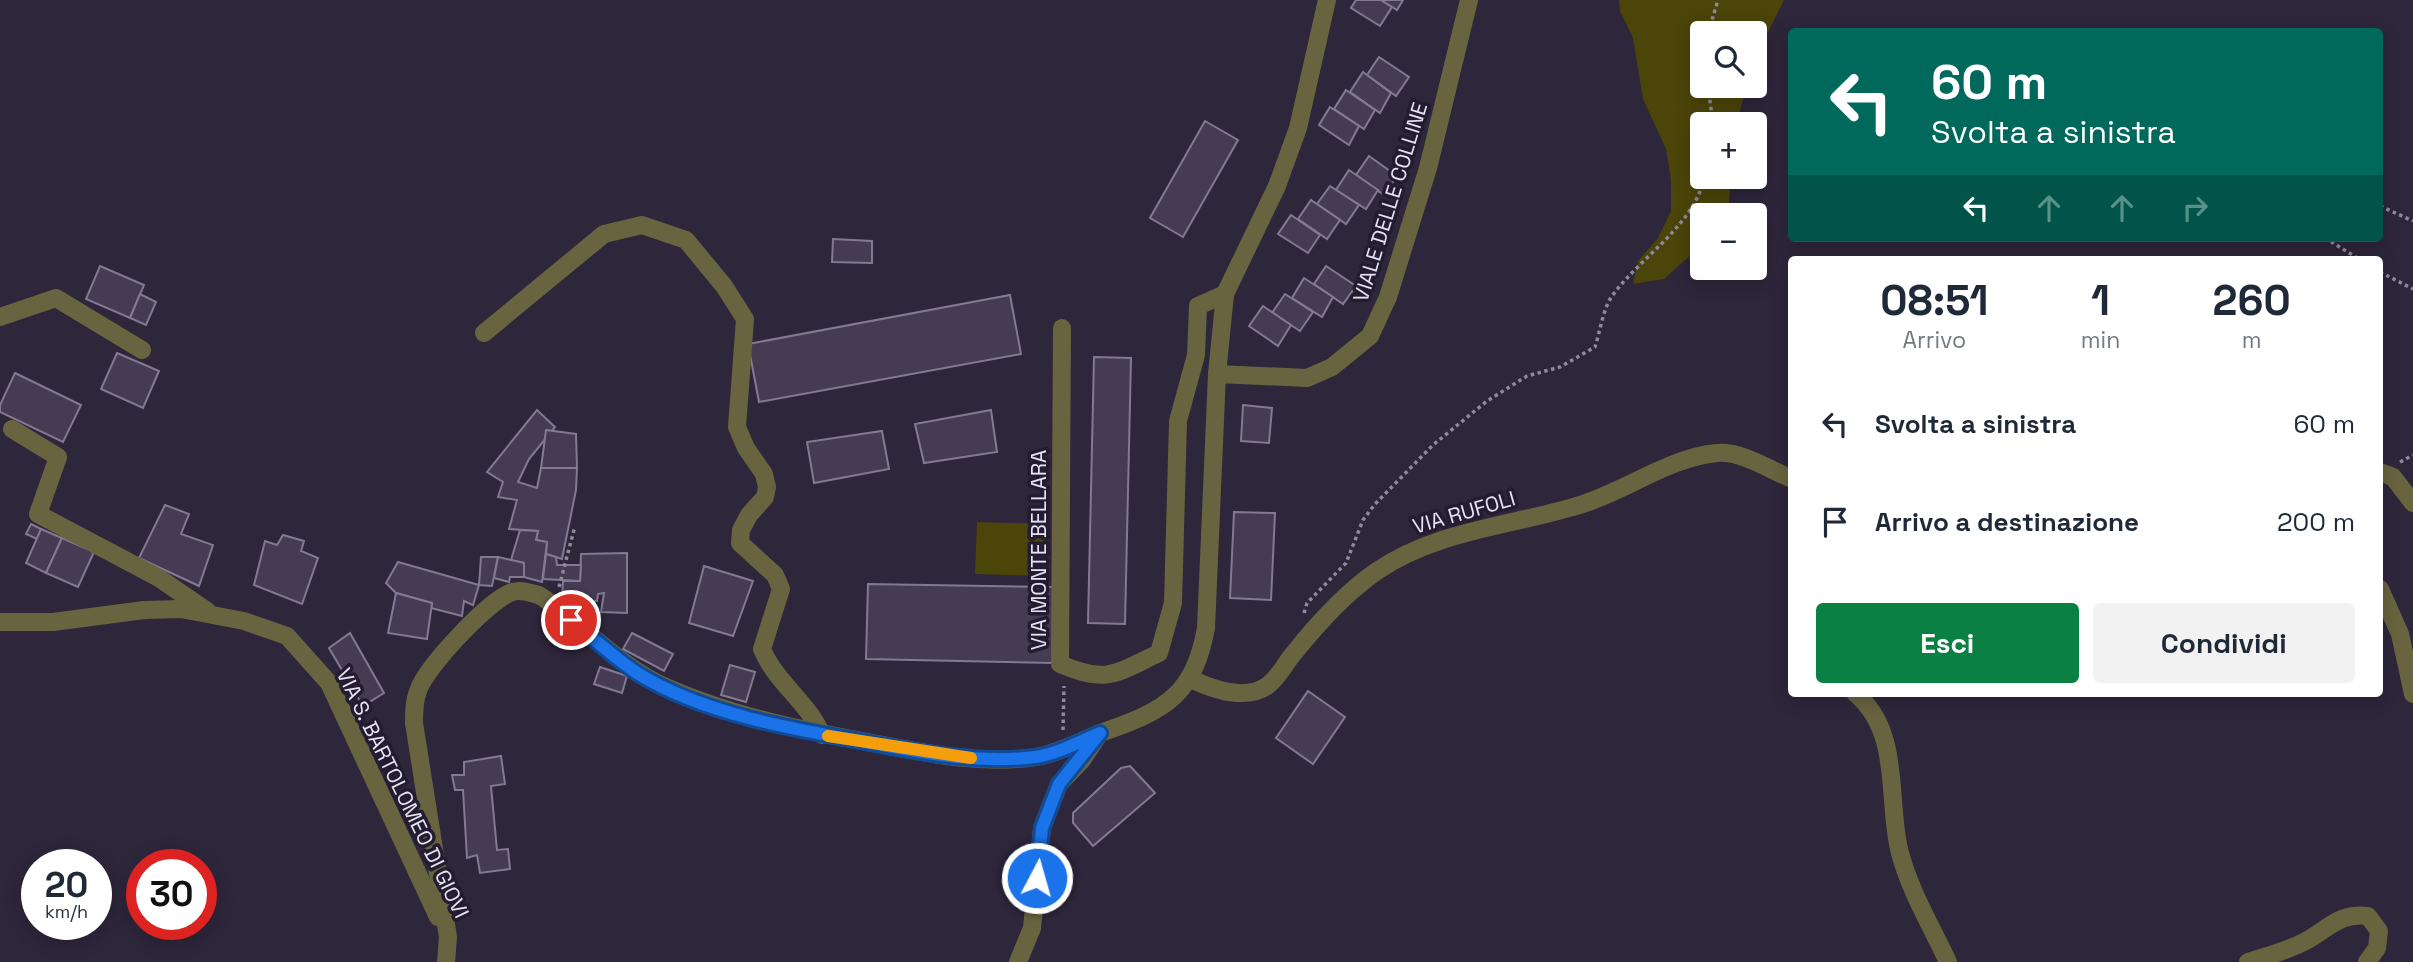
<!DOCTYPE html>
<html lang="it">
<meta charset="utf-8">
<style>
:root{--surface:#fff;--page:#f2f2f3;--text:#1f2937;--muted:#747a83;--accent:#0b8043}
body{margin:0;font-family:"Space Grotesk",sans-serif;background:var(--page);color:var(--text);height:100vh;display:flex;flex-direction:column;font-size:26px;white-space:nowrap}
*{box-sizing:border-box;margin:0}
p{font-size:23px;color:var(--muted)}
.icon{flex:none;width:38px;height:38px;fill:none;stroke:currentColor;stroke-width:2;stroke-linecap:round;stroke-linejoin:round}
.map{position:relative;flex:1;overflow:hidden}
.drawer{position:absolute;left:1788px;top:256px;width:595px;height:441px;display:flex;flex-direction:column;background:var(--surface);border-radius:7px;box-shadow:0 4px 18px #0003}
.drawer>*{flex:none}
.hud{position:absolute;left:1788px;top:28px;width:595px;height:214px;border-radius:7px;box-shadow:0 4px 18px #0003;background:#00695c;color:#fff;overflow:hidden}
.buttons{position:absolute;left:1690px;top:21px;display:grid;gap:14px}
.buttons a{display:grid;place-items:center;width:77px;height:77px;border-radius:7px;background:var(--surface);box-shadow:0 4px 18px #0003;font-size:35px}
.speed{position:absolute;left:21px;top:849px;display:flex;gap:14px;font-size:35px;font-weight:700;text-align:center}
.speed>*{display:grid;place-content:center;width:91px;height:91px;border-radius:50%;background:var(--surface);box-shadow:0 4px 18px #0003;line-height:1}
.speed small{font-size:18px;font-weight:400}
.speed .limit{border:10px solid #d22;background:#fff;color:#111}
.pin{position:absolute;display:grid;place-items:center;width:60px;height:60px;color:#fff;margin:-30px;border:4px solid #fff;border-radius:50%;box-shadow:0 2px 7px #0007}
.me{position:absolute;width:77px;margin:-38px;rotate:6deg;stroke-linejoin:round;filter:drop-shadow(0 0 5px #0008)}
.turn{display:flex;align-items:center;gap:24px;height:147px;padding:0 28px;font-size:32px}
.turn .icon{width:91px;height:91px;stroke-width:2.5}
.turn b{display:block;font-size:49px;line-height:60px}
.lanes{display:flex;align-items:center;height:66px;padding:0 28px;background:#0003;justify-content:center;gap:35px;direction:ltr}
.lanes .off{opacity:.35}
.eta{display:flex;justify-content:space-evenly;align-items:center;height:119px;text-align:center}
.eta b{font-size:42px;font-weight:700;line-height:49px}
.action{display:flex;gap:14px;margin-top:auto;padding:14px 28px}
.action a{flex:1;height:80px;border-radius:7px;background:var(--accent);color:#fff;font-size:28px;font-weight:700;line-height:80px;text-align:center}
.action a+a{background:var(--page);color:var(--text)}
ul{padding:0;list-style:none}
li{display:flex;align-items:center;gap:21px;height:98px;padding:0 28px}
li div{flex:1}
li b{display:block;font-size:26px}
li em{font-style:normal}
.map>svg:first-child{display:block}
.green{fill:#4b450a}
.building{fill:#453c53;stroke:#827993;stroke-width:2}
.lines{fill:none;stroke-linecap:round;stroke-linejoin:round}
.path{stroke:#8f899b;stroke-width:3.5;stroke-dasharray:3.5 3.5;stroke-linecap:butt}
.minor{stroke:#68643f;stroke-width:18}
.route-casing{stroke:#114b97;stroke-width:18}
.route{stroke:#1a73e8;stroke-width:12}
.slow{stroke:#f59e0b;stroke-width:12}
.labels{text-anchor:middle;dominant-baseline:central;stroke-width:7;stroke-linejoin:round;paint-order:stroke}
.street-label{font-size:21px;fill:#e8e3f2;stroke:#241c31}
</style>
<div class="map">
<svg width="2413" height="962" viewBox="0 0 2413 962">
<rect width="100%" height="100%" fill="#2e263b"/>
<g class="green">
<polygon points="1619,0 1784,0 1755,58 1755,33 1703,33 1703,86 1747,86 1736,124 1703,124 1703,177 1731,177 1728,211 1725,215 1703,215 1703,244 1664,279 1633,284 1638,261 1658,238 1671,211 1671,180 1666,149 1643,99 1633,38 1620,11"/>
<polygon points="977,522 1047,524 1046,576 975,574"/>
</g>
<g class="building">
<polygon points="1356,0 1381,0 1392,7 1380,26 1351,8"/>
<polygon points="1381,0 1403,0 1397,10"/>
<polygon points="1379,57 1409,77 1396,96 1367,75"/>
<polygon points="1363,72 1391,93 1380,113 1350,92"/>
<polygon points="1346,90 1375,110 1364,129 1334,109"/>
<polygon points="1330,107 1359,126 1349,145 1319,125"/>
<polygon points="1205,121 1238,140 1183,237 1150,218"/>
<polygon points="1369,156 1397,176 1384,195 1356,175"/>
<polygon points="1349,170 1378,190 1366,209 1336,190"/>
<polygon points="1330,186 1359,205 1346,224 1317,204"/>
<polygon points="1311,200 1340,220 1327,239 1298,219"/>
<polygon points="1291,215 1320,235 1308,253 1278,234"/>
<polygon points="833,239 872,241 872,263 832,262"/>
<polygon points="100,266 144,285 130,318 86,299"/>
<polygon points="1326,266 1356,286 1343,304 1314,284"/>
<polygon points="1304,278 1333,297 1322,317 1292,298"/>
<polygon points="140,294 156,302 146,325 130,318"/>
<polygon points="1285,294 1313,312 1300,331 1272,313"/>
<polygon points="1010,295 1021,354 759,402 748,344"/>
<polygon points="1263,306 1291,325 1278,346 1249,326"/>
<polygon points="117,353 159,371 143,408 101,389"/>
<polygon points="1094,357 1131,358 1125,624 1088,623"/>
<polygon points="15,373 81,405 63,442 0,412 0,405"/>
<polygon points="1243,405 1272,408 1269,443 1241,441"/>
<polygon points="537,410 555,427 529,459 518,482 537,488 541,468 577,468 576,490 562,559 546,554 547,542 536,540 538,531 509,529 517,500 498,497 503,482 487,472"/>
<polygon points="991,410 997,452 924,463 915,424"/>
<polygon points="546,430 576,434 577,468 541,468"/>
<polygon points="882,431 889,469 814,483 807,442"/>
<polygon points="165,505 189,514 181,534 213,545 199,586 139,558"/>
<polygon points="1234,512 1275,513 1271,600 1230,598"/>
<polygon points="31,524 41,529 37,539 26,534"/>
<polygon points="41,529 62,538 46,573 26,563"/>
<polygon points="520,530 538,531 536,540 547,542 542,582 524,577 524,563 511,560"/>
<polygon points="283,535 304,541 301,551 318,558 302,604 254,585 265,541 277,545"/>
<polygon points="62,538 94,552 78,587 46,573"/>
<polygon points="627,553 627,613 601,612 604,593 598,594 597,601 562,600 563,581 580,581 581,554"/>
<polygon points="546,554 556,557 557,565 581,565 580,581 543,579"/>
<polygon points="481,557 498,557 492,586 479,585"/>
<polygon points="498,557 524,563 524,577 510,577 509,582 494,578"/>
<polygon points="398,562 479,585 473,605 464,601 462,616 431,608 432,603 396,593 386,583"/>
<polygon points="704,566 753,581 733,636 689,623"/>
<polygon points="868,584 1054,587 1053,663 866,659"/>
<polygon points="396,593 432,603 427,639 388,633"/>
<polygon points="350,633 384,693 363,706 329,648"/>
<polygon points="632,633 673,654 664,671 623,649"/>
<polygon points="730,665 755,672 746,702 721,695"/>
<polygon points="600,667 627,676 622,693 594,684"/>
<polygon points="1308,691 1345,717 1313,764 1276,738"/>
<polygon points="501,756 505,784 491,786 497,850 508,849 510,869 480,873 477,855 467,858 463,790 455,790 452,775 464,775 464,762"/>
<polygon points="1130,766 1155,793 1093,846 1073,823 1073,813 1121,768"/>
</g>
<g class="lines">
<g class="path">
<polyline points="1708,33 1718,0"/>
<polyline points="1708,86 1713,124"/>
<polyline points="2380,206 2413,221"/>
<polyline points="2325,238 2359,259"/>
<polyline points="2380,272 2413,289"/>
<polyline points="2400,462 2413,455"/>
<polyline points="559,587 575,526"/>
<path d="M1304,613L1307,603L1346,563L1363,520L1375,504L1433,445L1487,401L1527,376L1560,367L1595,347C1600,332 1603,309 1612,296C1642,255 1692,228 1705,177"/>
<polyline points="1063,730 1064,686"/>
</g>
<g class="minor">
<polyline points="0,317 56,298 142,350"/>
<path d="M1062,328L1060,664C1107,684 1115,674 1159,653L1173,603L1178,421L1196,355L1198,306L1225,294"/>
<path d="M484,333L604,234L642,225L686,240L724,286L745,319L737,427L746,448L764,474L767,487L765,497L749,515L741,530L740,543L775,575L781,589L762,649C776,683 808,702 822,735"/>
<polyline points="1217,374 1307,378 1332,367 1370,336 1388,297 1428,168 1469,0"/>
<polyline points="12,429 58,457 38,514 159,578 207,611"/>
<polyline points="2380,472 2393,477 2413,503"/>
<polyline points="2380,589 2400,634 2413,694"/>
<polyline points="0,622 53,622 144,610 181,609 244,621 287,636 329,683 438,917"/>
<path d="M1191,679C1212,689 1245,701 1267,686C1279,678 1285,663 1294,653C1318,623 1345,593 1377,571C1439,529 1514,526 1583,504C1627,490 1671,457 1717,453C1742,451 1770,470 1792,479"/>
<path d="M1855,693C1901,731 1887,796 1899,849C1908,887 1931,926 1948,962"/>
<path d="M446,962L448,937L414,723C414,712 414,701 418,691C426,667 488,601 512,592C521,589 530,593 539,595C583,624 619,667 668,688C735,717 806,731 878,744C930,754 983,765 1036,757C1061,753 1083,739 1106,731C1166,710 1194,694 1206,628L1217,374L1225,294L1277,186L1298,128L1327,0"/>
<polyline points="1018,962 1032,928 1042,828 1059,784 1082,760 1100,733"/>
<path d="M2248,962C2267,956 2286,951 2304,942C2327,930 2339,912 2368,916L2379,931L2377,948L2367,962"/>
</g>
</g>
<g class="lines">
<g class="route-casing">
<path id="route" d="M571,620C594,638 617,661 642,676C707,715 798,730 871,743C925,753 980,764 1035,757C1057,754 1079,742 1100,733L1059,784L1042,828L1037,878"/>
</g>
<use href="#route" class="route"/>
<polyline class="slow" points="828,736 971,758"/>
</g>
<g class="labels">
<g class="street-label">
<text transform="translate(1390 202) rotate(-73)">VIALE DELLE COLLINE</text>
<text transform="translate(1464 512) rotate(-16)">VIA RUFOLI</text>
<text transform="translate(1038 550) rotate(-90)">VIA MONTE BELLARA</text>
<text transform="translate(403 793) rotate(64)">VIA S. BARTOLOMEO DI GIOVI</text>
</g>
</g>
</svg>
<div class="buttons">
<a><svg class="icon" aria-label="search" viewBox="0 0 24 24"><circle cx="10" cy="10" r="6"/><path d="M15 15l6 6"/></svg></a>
<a>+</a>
<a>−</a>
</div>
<div class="speed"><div>20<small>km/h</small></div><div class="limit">30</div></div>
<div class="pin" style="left:571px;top:620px;background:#d93025"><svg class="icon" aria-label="arrive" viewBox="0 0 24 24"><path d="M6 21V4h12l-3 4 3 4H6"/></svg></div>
<svg class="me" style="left:1037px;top:878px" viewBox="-20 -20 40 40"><circle r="17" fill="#1a73e8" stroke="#fff" stroke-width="3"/><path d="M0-11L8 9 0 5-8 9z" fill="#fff"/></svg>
<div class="hud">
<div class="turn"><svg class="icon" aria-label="left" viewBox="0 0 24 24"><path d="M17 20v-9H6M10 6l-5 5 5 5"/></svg><div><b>60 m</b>Svolta a sinistra</div></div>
<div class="lanes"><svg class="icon" aria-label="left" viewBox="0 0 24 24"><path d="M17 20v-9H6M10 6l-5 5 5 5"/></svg><svg class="icon off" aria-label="ahead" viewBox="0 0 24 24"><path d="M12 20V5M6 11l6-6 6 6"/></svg><svg class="icon off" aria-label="ahead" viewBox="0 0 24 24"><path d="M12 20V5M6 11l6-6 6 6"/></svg><svg class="icon off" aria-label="right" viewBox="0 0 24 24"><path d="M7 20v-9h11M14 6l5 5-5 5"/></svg></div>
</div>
<section class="drawer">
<div class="eta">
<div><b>08:51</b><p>Arrivo</p></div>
<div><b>1</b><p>min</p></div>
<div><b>260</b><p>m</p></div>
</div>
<ul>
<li><svg class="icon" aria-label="left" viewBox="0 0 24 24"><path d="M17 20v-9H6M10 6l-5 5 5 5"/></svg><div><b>Svolta a sinistra</b></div><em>60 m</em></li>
<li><svg class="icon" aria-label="arrive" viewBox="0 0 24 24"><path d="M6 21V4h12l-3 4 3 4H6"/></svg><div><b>Arrivo a destinazione</b></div><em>200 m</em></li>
</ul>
<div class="action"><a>Esci</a><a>Condividi</a></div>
</section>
</div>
